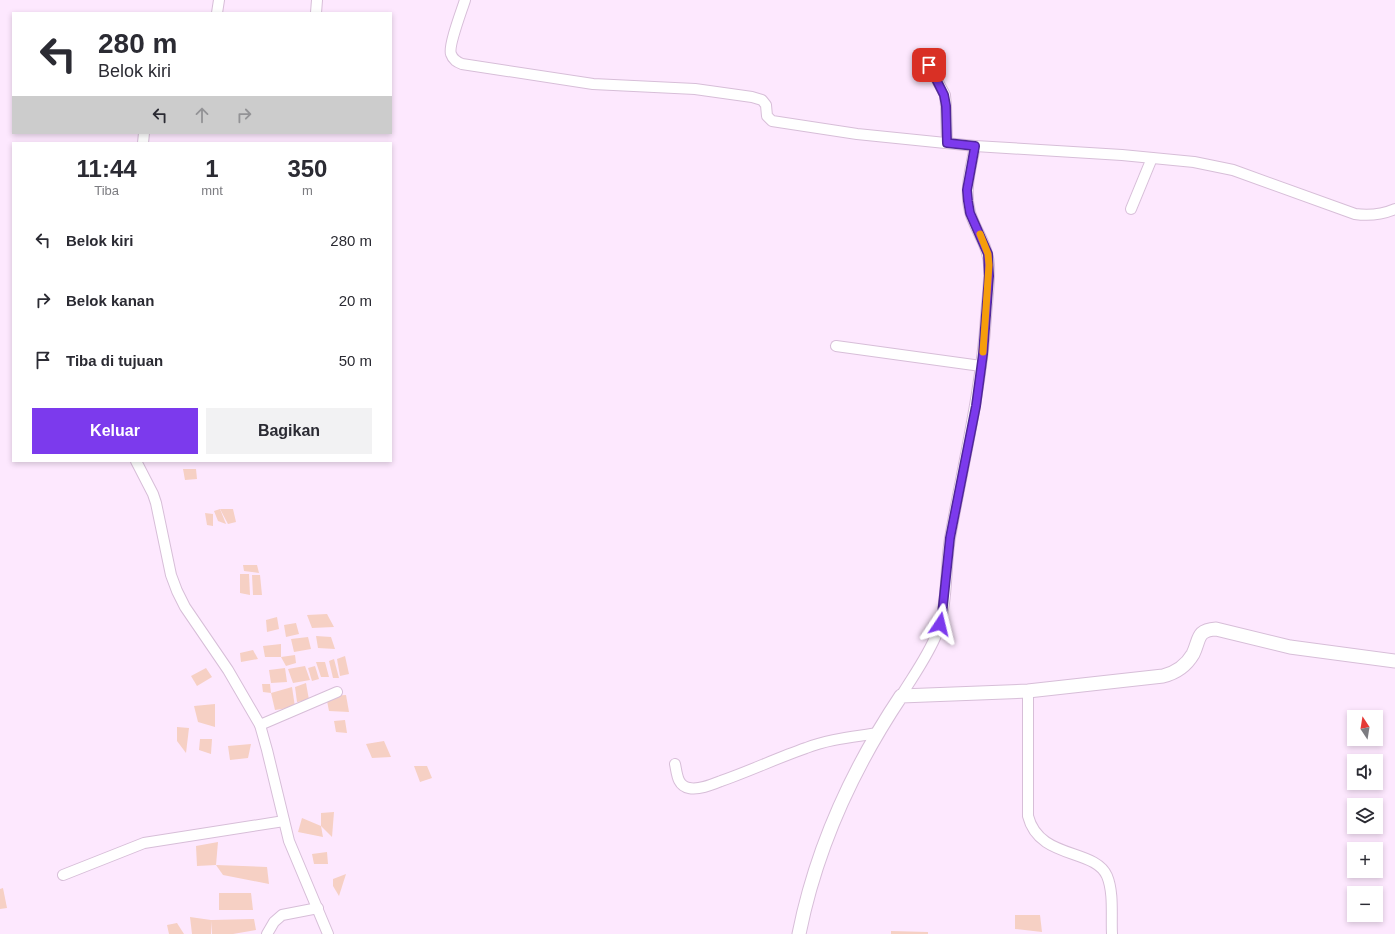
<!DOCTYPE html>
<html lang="id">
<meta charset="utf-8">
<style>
:root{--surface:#fff;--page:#f2f2f3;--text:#2b2b33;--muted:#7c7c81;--accent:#7c3aed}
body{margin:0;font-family:Helvetica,sans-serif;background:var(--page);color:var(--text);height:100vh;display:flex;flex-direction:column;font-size:15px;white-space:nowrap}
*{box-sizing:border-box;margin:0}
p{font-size:13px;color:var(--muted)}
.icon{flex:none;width:22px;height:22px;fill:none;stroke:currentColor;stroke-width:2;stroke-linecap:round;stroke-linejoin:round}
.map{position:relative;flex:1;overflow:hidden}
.drawer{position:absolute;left:12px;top:142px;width:380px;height:320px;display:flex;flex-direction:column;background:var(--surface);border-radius:0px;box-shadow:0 2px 6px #0003}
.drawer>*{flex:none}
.top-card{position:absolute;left:12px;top:12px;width:380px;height:122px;border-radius:0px;box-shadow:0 2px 6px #0003;background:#fff;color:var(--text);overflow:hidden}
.needle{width:26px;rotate:348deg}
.tools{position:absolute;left:1347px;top:710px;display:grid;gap:8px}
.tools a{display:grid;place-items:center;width:36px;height:36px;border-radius:0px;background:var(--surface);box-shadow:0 2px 6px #0003;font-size:20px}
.pin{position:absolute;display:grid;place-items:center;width:34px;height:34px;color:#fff;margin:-17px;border-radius:8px;box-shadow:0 2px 6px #0006}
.me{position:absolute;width:44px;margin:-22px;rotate:10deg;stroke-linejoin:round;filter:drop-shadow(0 0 3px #0008)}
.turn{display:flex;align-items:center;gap:14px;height:84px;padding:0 20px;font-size:18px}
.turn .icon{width:52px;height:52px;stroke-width:2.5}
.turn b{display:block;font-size:28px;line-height:34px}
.lanes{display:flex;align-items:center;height:38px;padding:0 20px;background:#0003;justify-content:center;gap:20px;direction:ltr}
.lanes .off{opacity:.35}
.eta{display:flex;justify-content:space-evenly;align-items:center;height:68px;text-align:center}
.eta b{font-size:24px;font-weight:800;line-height:28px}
.action{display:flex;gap:8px;margin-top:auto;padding:8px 20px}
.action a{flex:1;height:46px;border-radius:0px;background:var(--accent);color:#fff;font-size:16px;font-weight:800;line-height:46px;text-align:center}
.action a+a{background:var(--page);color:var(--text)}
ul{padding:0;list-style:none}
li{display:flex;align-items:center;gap:12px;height:60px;padding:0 20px}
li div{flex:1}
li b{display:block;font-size:15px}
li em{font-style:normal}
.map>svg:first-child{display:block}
.building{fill:#f6d0c4}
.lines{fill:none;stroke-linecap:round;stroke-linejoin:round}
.minor-casing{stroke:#d7bed8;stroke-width:12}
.tertiary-casing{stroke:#d7bed8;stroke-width:15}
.minor{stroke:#fff;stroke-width:10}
.tertiary{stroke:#fff;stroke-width:13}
.route-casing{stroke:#51269a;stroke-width:10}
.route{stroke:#7c3aed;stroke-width:7}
.slow{stroke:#f59e0b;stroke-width:7}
</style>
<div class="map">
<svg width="1395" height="934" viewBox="0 0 1395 934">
<rect width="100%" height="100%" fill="#fde8fe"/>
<g class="building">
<polygon points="183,469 196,469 197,479 185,480"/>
<polygon points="220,509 233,509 236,522 228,524"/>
<polygon points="220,509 226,524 218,521 214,511"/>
<polygon points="205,513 213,514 213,526 207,525"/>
<polygon points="243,565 257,565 259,573 244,571"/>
<polygon points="240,574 249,574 250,595 240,593"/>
<polygon points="252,575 260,575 262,595 253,595"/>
<polygon points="327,614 334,627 312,628 307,615"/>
<polygon points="277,617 279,629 267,632 266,620"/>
<polygon points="296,623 299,634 286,637 284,625"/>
<polygon points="316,636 331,637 335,649 318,648"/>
<polygon points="308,637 311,649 294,652 291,639"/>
<polygon points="281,644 281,657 295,655 296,663 286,666 281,657 265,657 263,646"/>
<polygon points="253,650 258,659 241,662 240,653"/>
<polygon points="345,656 349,674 340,676 337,659"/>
<polygon points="334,659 339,678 333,678 329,661"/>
<polygon points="316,662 325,662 329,677 321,677"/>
<polygon points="305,666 310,680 293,683 288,669"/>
<polygon points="315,666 319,679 312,681 308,668"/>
<polygon points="206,668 212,677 197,686 191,676"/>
<polygon points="285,668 287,682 271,683 269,670"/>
<polygon points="306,683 309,700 297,702 295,687"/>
<polygon points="262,684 270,684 271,693 263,692"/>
<polygon points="292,687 295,707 275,710 271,693"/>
<polygon points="346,695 349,712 329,711 326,696"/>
<polygon points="215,704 215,727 198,722 194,706"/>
<polygon points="345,720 347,733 336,732 334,721"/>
<polygon points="177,727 189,728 186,753 177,741"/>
<polygon points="200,739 212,739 211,754 199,750"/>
<polygon points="384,741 391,757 372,758 366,744"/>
<polygon points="251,744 248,758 230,760 228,746"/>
<polygon points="414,766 427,766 432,778 420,782"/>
<polygon points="334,812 332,837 321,826 321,813"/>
<polygon points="302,818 321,826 323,837 298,832"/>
<polygon points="218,842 216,865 197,866 196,846"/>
<polygon points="327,852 328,864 314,864 312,854"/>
<polygon points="216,865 267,867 269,884 223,875"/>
<polygon points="346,874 339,896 333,886 333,879"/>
<polygon points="3,888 7,908 0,909 0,889"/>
<polygon points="219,893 251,893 253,910 219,910"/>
<polygon points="1015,915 1040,915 1042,932 1015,929"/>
<polygon points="190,917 211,920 254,919 256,930 233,934 212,934 211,921 211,934 192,934"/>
<polygon points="177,923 184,934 169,934 167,925"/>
<polygon points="891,931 928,932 928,934 891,934"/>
</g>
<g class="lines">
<g class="minor-casing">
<g id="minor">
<path d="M465,0C462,10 448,46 451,54C453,60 457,62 462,64L593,84L695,89L752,97L762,100L766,105L767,116L772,121L857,134L975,146L1122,155L1194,162L1233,170L1355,214C1369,216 1381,215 1395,209"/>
<polyline points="217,13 219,0"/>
<polyline points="316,13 317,0"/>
<polyline points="929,65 945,95 946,106 947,143"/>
<polyline points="143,143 144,133"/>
<polyline points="1131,209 1152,158"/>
<polyline points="836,346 981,366"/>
<polyline points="136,461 153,494 156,503 171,575 177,591 185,607 228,670 260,725 267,750 289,841 328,934"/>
<path d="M1028,691V816C1039,860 1095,848 1107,876C1114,893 1111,916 1112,934"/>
<path d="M901,696C913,676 928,656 937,633C948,604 945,568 950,538C963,464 981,392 986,317C987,300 990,282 989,265C988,245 975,230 970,212C964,190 971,168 975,146"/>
<polyline points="260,725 337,692"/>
<path d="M675,764C677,773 677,786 689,788C699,790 711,785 721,781C750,771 777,758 806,748C829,739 854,737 878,733"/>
<polyline points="63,875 144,843 284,821"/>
<polyline points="267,934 274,922 282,915 318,908"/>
</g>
</g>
<g class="tertiary-casing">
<path id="tertiary" d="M799,934C816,849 853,768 901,696L1028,691L1163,676C1175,673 1186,666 1193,654C1200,640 1196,630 1216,629L1290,647L1395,661"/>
</g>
<use href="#minor" class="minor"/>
<use href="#tertiary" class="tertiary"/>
</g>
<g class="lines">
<g class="route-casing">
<polyline id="route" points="929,65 944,95 946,106 947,143 975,146 967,190 968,201 970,213 988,254 989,276 983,354 976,406 950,538 942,615 940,624"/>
</g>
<use href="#route" class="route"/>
<polyline class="slow" points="980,234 988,254 989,265 983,352"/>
</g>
</svg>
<div class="tools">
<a><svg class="needle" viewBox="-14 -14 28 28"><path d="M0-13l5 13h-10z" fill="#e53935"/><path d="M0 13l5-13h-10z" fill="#7c7c81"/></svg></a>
<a><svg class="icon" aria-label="sound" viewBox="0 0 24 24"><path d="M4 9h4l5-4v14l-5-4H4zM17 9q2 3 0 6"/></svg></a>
<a><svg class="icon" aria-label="layers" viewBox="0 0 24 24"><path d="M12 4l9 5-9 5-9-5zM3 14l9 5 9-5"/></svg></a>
<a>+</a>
<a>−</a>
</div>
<div class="pin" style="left:929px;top:65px;background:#d93025"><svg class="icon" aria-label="arrive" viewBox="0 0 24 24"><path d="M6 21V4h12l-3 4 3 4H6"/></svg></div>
<svg class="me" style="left:940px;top:624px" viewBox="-20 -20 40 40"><path d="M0-17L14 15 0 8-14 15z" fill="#7c3aed" stroke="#fff" stroke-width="4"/></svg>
<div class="top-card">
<div class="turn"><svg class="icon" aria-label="left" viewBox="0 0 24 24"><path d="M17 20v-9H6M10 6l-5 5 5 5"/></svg><div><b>280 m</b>Belok kiri</div></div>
<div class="lanes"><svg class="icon" aria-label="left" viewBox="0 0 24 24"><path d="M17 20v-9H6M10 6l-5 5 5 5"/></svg><svg class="icon off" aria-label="ahead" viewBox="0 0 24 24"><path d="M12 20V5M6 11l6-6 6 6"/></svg><svg class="icon off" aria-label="right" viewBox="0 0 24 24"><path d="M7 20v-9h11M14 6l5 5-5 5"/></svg></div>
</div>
<section class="drawer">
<div class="eta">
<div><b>11:44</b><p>Tiba</p></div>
<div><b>1</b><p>mnt</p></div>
<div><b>350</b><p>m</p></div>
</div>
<ul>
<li><svg class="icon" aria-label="left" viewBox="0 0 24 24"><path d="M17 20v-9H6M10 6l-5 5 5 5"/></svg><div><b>Belok kiri</b></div><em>280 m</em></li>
<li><svg class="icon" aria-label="right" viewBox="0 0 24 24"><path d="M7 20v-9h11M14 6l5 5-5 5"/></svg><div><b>Belok kanan</b></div><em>20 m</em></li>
<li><svg class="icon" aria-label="arrive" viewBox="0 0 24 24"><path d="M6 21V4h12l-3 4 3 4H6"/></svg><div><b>Tiba di tujuan</b></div><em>50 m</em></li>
</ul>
<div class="action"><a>Keluar</a><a>Bagikan</a></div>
</section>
</div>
